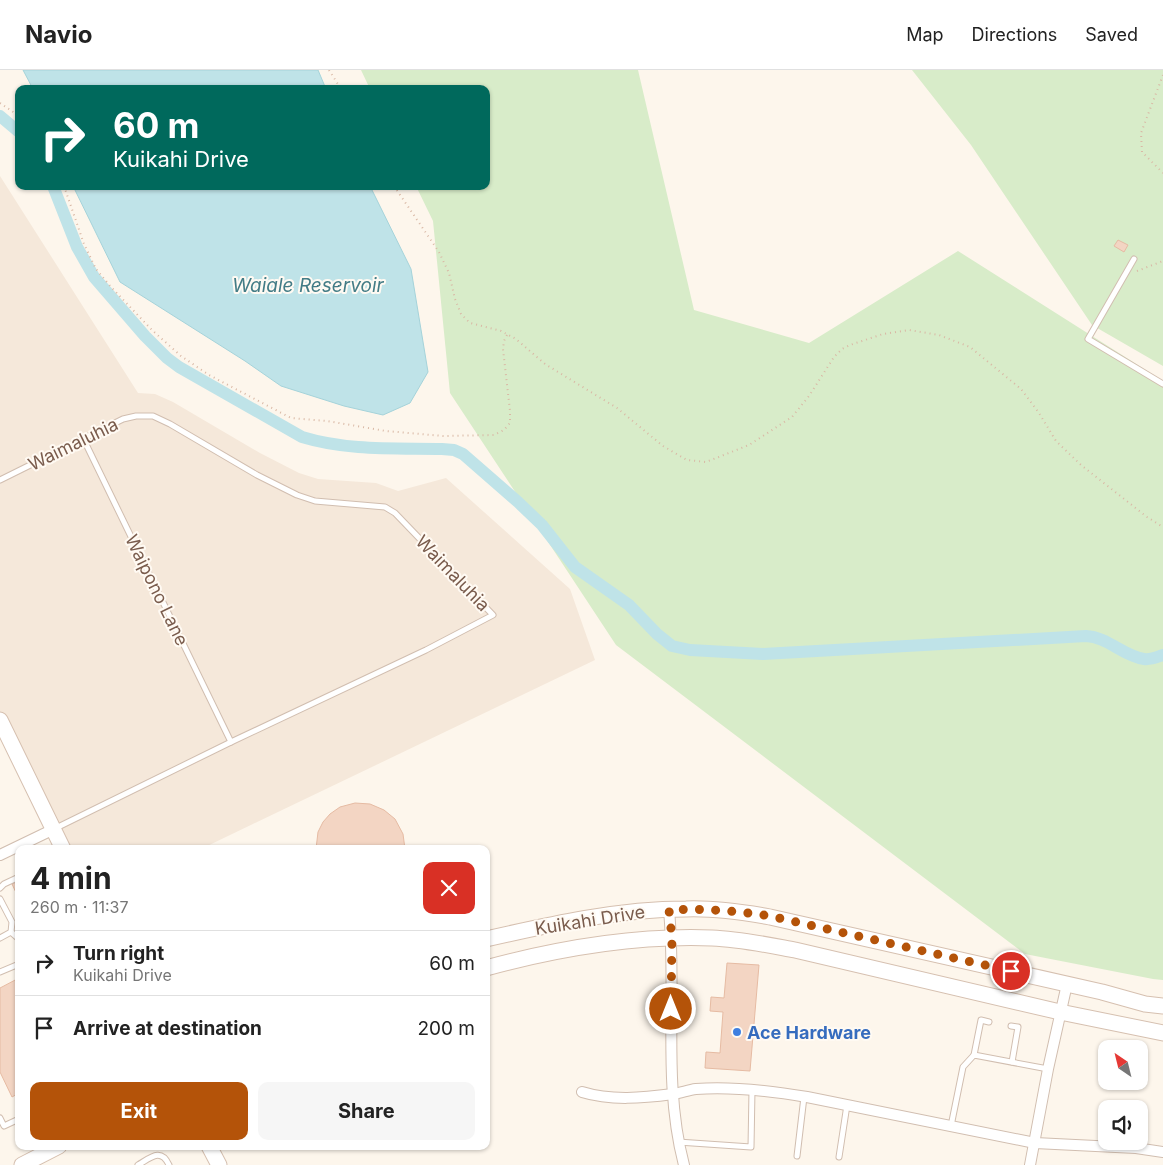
<!DOCTYPE html>
<meta charset="utf-8">
<style>
:root{--surface:#fff;--page:#f6f6f6;--text:#222;--muted:#767676;--line:#e0e0e0;--accent:#b45309}
body{margin:0;font-family:Inter,sans-serif;background:var(--page);color:var(--text);height:100vh;display:flex;flex-direction:column;font-size:19px;white-space:nowrap}
*{box-sizing:border-box;margin:0}
p{font-size:16px;color:var(--muted)}
.icon{flex:none;width:28px;height:28px;fill:none;stroke:currentColor;stroke-width:2;stroke-linecap:round;stroke-linejoin:round}
.map{position:relative;flex:1;overflow:hidden}
.drawer{position:absolute;left:15px;top:775px;width:475px;height:305px;display:flex;flex-direction:column;background:var(--surface);border-radius:10px;box-shadow:0 1px 4px #0004}
.drawer>*{flex:none}
.top-card{position:absolute;left:15px;top:15px;width:475px;height:105px;border-radius:10px;box-shadow:0 1px 4px #0004;background:#00695c;color:#fff;overflow:hidden}
.needle{width:32px;rotate:325deg}
.tools{position:absolute;left:1098px;top:970px;display:grid;gap:10px}
.tools a{display:grid;place-items:center;width:50px;height:50px;border-radius:10px;background:var(--surface);box-shadow:0 1px 4px #0004;font-size:25px}
.pin{position:absolute;display:grid;place-items:center;width:42px;height:42px;color:#fff;margin:-21px;border:2px solid #fff;border-radius:50%;box-shadow:0 1px 5px #0007}
.me{position:absolute;width:55px;margin:-28px;rotate:0deg;stroke-linejoin:round;filter:drop-shadow(0 0 4px #0008)}
.turn{display:flex;align-items:center;gap:18px;height:105px;padding:0 15px;font-size:22px}
.turn .icon{width:65px;height:65px;stroke-width:2.5}
.turn b{display:block;font-size:35px;line-height:42px}
.round{display:grid;place-items:center;flex:none;width:52px;height:52px;border-radius:10px;background:var(--page)}
.headline{display:flex;align-items:center;justify-content:space-between;height:85px;padding:0 15px}
h1{font-size:30px;font-weight:700;line-height:38px}
.cta{display:flex;gap:10px;margin-top:auto;padding:10px 15px}
.cta a{flex:1;height:58px;border-radius:10px;background:var(--accent);color:#fff;font-size:20px;font-weight:700;line-height:58px;text-align:center}
.cta a+a{background:var(--page);color:var(--text)}
ul{padding:0;list-style:none}
li{display:flex;align-items:center;gap:15px;height:65px;padding:0 15px;border-top:1px solid var(--line)}
li div{flex:1}
li b{display:block;font-size:19px}
li em{font-style:normal}
header{display:flex;align-items:center;gap:30px;box-sizing:border-box;height:70px;padding:0 25px;background:var(--surface);border-bottom:1px solid var(--line)}
header strong{font-size:24px}
nav{display:flex;gap:28px;margin-inline-start:auto;font-size:18px}
.map>svg:first-child{display:block}
.residential{fill:#f5e8da}
.green{fill:#d8ecc9}
.water{fill:#bfe3e8;stroke:#a5d3da}
.lines{fill:none;stroke-linecap:round;stroke-linejoin:round}
.canal{stroke:#bfe3e8;stroke-width:12}
.building{fill:#f3d5c3;stroke:#e6bba3}
.lane-casing{stroke:#d1beb0;stroke-width:7}
.street-casing{stroke:#d1beb0;stroke-width:12}
.secondary-casing{stroke:#d6c0b0;stroke-width:17}
.path{stroke:#d9b8a5;stroke-width:2;stroke-dasharray:1 4;stroke-linecap:butt}
.lane{stroke:#fff;stroke-width:5}
.street{stroke:#fff;stroke-width:10}
.secondary{stroke:#fff;stroke-width:15}
.route{stroke:#b45309;stroke-width:9;stroke-dasharray:0 16.2}
.shop-dot{fill:#3f7fe0;stroke:#fffaf3;stroke-width:2}
.labels{text-anchor:middle;dominant-baseline:central;stroke-width:4;stroke-linejoin:round;paint-order:stroke}
.street-label{font-size:18px;fill:#7a5c4d;stroke:#fffaf3}
.shop-label{font-size:18px;font-weight:bold;fill:#366cbe;stroke:#fffaf3;text-anchor:start}
.water-label{font-size:19px;font-style:italic;fill:#437c86;stroke:#fffaf3}
</style>
<header>
<strong>Navio</strong>
<nav><a>Map</a><a>Directions</a><a>Saved</a></nav>
</header>
<div class="map">
<svg width="1163" height="1095" viewBox="0 0 1163 1095">
<rect width="100%" height="100%" fill="#fdf6ec"/>
<polygon class="residential" points="0,106 138,323 155,324 173,332 260,383 299,403 318,409 376,413 398,421 446,408 570,519 595,590 201,779 63,779 0,650"/>
<g class="green">
<polygon points="361,0 638,0 694,240 809,273 958,181 1163,311 1163,910 1153,909 1025,884 616,575 450,323 433,151 416,116 486,116 486,19 370,19"/>
<polygon points="912,0 1163,0 1163,296 1092,255 971,75"/>
</g>
<g class="water">
<polygon points="23,0 318,0 326,19 33,19"/>
<polygon points="73,116 370,116 411,199 428,302 410,333 383,345 344,336 281,316 245,291 120,212"/>
</g>
<g class="lines">
<g class="canal">
<polyline points="0,46 19,62"/>
<path d="M53,116L77,177L94,207L145,266L167,288L179,297L302,367C348,381 395,378 442,379L454,380L463,384L518,432L542,455L575,497L629,535L657,564L672,576L690,580L763,584L1086,566C1108,567 1123,586 1144,589C1151,590 1157,587 1163,585"/>
</g>
</g>
<g class="building">
<polygon points="1118,170 1128,175 1124,182 1114,176"/>
<polygon points="355,733 370,734 384,740 395,749 403,764 405,779 316,779 318,762 323,752 330,744 340,737"/>
<polygon points="19,811 19,829 12,814"/>
<polygon points="727,893 759,895 750,1001 705,998 706,982 720,983 723,942 710,941 711,927 724,928"/>
<polygon points="19,908 19,1023 12,1027 0,1002 0,918"/>
</g>
<g class="lines">
<g class="lane-casing">
<g id="lane">
<polyline points="1134,189 1088,269 1163,314"/>
<polyline points="83,368 231,672"/>
<polyline points="0,410 123,349 136,346 153,346 170,354 257,405 297,425 315,431 385,437 395,443 493,545 426,580 231,672 54,759"/>
<polyline points="0,818 4,814 19,807"/>
<polyline points="0,829 12,852 11,862 0,868"/>
<polyline points="11,862 19,869"/>
<polyline points="0,902 19,894"/>
<polyline points="1011,956 1018,957 1012,992"/>
<polyline points="974,985 981,950 989,952"/>
<polyline points="0,1048 4,1056 19,1049"/>
<polyline points="951,1056 963,997 974,985 1048,999"/>
<polyline points="678,1072 751,1077 752,1020"/>
<polyline points="797,1086 804,1027"/>
<polyline points="839,1087 847,1035"/>
<path d="M138,1095C150,1088 161,1077 169,1095"/>
</g>
</g>
<g class="street-casing">
<g id="street">
<polyline points="0,785 54,759"/>
<path d="M669,840C677,924 662,1012 684,1095"/>
<path d="M582,1022C611,1031 643,1028 673,1024C681,1023 688,1020 696,1019C732,1016 771,1021 807,1027L1035,1073L1136,1078L1163,1082"/>
<polyline points="1030,1095 1048,999 1067,914"/>
</g>
</g>
<g class="secondary-casing">
<g id="secondary">
<polyline points="0,650 63,779"/>
<path d="M486,869C552,854 618,839 686,839C714,838 742,842 770,847L1102,922L1145,934L1163,936"/>
<path d="M486,898C560,878 635,865 712,868C740,869 768,875 795,880L1060,942L1163,963"/>
<polyline points="209,1076 219,1095"/>
<polyline points="22,1095 59,1076"/>
</g>
</g>
<g class="path">
<polyline points="329,0 341,19"/>
<polyline points="1163,5 1141,63 1142,82 1163,103"/>
<polyline points="0,33 19,46"/>
<polyline points="64,116 84,174 96,199 111,217 153,261 181,286 209,305 291,348 327,351 386,361 443,366 494,365 504,360 510,353 510,341 503,279 504,271 507,265"/>
<polyline points="394,116 439,182 449,203 455,229 461,244 470,253 501,261 516,269 545,294 617,338 663,376 687,390 706,392 749,375 792,347 809,326 834,287 842,279 850,275 883,264 909,260 939,265 970,277 1021,319 1039,343 1056,371 1081,395 1147,447 1163,457"/>
<polyline points="1137,201 1163,191"/>
</g>
<use href="#lane" class="lane"/>
<use href="#street" class="street"/>
<use href="#secondary" class="secondary"/>
</g>
<g class="lines">
<path class="route" d="M671,939L672,868L669,840C703,838 736,841 770,846L1011,901"/>
</g>
<circle class="shop-dot" cx="737" cy="962" r="5"/>
<g class="labels">
<g class="street-label">
<text transform="translate(73 374) rotate(-26)">Waimaluhia</text>
<text transform="translate(453 503) rotate(46)">Waimaluhia</text>
<text transform="translate(157 520) rotate(64)">Waipono Lane</text>
<text transform="translate(590 850) rotate(-9)">Kuikahi Drive</text>
</g>
<g class="shop-label">
<text x="747" y="962">Ace Hardware</text>
</g>
<g class="water-label">
<text x="308" y="215">Waiale Reservoir</text>
</g>
</g>
</svg>
<div class="tools">
<a><svg class="needle" viewBox="-14 -14 28 28"><path d="M0-13l5 13h-10z" fill="#e53935"/><path d="M0 13l5-13h-10z" fill="#767676"/></svg></a>
<a><svg class="icon" aria-label="sound" viewBox="0 0 24 24"><path d="M4 9h4l5-4v14l-5-4H4zM17 9q2 3 0 6"/></svg></a>
</div>
<div class="pin" style="left:1011px;top:901px;background:#d93025"><svg class="icon" aria-label="arrive" viewBox="0 0 24 24"><path d="M6 21V4h12l-3 4 3 4H6"/></svg></div>
<svg class="me" style="left:671px;top:939px" viewBox="-20 -20 40 40"><circle r="17" fill="#b45309" stroke="#fff" stroke-width="3"/><path d="M0-11L8 9 0 5-8 9z" fill="#fff"/></svg>
<div class="top-card">
<div class="turn"><svg class="icon" aria-label="right" viewBox="0 0 24 24"><path d="M7 20v-9h11M14 6l5 5-5 5"/></svg><div><b>60 m</b>Kuikahi Drive</div></div>
</div>
<section class="drawer">
<div class="headline"><div><h1>4 min</h1><p>260 m · 11:37</p></div><a class="round" style="background:#d93025;color:#fff"><svg class="icon" aria-label="close" viewBox="0 0 24 24"><path d="M6 6l12 12M18 6L6 18"/></svg></a></div>
<ul>
<li><svg class="icon" aria-label="right" viewBox="0 0 24 24"><path d="M7 20v-9h11M14 6l5 5-5 5"/></svg><div><b>Turn right</b><p>Kuikahi Drive</p></div><em>60 m</em></li>
<li><svg class="icon" aria-label="arrive" viewBox="0 0 24 24"><path d="M6 21V4h12l-3 4 3 4H6"/></svg><div><b>Arrive at destination</b></div><em>200 m</em></li>
</ul>
<div class="cta"><a>Exit</a><a>Share</a></div>
</section>
</div>
